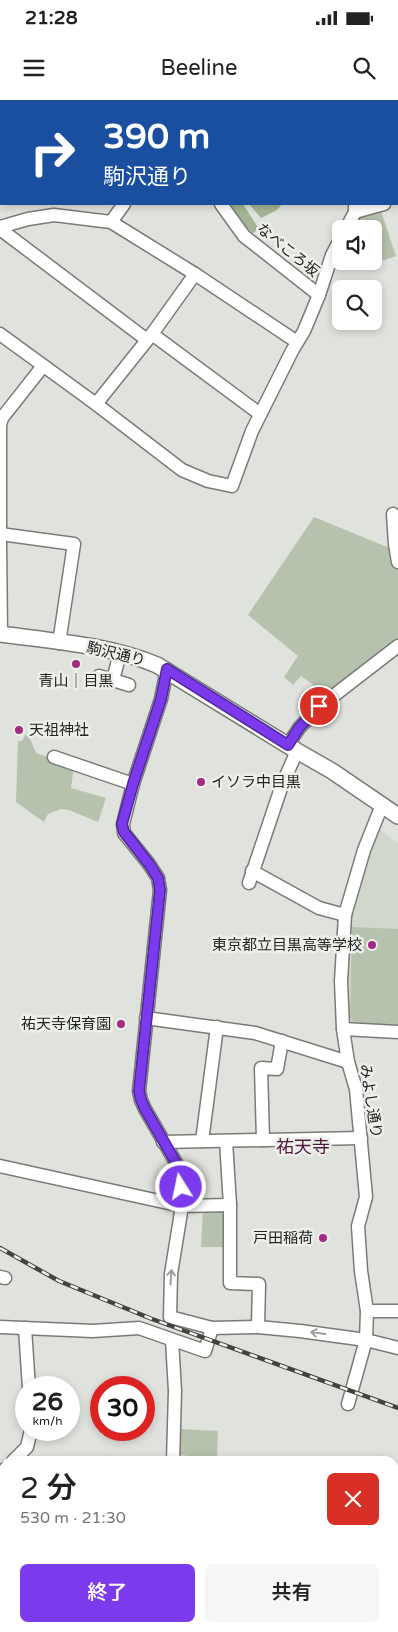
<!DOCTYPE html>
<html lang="ja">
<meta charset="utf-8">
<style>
:root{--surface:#fff;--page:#f6f6f6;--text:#222;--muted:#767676;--accent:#7c3aed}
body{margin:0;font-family:"Varela Round","Noto Sans JP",sans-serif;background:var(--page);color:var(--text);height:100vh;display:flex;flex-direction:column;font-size:19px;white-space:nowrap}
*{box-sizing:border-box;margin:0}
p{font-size:16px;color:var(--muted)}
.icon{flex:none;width:28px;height:28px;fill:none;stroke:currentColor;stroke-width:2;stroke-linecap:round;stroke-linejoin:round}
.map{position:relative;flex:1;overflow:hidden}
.details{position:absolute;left:0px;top:1356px;width:399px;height:176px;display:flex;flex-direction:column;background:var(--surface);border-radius:15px 15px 0 0;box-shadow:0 2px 8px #0003}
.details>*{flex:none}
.guide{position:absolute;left:0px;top:0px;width:399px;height:105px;box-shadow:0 2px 8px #0003;background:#1a4fa0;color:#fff;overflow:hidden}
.buttons{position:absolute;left:332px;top:120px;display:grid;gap:10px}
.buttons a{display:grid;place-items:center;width:50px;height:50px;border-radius:8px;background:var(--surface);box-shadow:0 2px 8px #0003;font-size:25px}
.speed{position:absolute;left:15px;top:1276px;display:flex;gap:10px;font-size:25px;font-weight:700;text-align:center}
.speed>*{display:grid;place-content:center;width:65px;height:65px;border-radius:50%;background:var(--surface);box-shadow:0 2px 8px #0003;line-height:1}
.speed small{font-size:12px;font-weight:400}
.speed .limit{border:8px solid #d22;background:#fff;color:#111}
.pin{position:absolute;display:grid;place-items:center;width:42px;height:42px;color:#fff;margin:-21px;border:2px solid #fff;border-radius:50%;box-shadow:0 1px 5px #0007}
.me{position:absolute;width:55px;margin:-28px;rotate:350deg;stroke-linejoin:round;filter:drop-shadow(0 0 4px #0008)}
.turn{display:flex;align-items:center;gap:18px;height:105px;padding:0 20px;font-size:22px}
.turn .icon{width:65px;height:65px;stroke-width:2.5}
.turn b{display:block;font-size:35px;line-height:42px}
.round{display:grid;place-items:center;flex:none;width:52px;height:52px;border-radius:8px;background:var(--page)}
.head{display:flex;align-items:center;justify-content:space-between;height:85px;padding:0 20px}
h1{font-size:30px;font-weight:600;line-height:38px}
.button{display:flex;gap:10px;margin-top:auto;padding:10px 20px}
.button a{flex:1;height:58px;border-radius:8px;background:var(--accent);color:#fff;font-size:20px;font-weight:600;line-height:58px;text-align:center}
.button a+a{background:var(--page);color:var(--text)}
.status{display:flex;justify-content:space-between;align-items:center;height:35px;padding:0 25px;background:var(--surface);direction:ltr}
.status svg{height:14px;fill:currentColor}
header{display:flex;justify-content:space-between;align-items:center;height:65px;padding:0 20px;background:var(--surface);font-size:22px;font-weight:600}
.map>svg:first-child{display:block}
.built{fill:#d1d7cb}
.green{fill:#b6c2ad}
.forest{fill:#a3b494}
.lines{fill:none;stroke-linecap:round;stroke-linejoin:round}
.minor-casing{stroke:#787b76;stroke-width:15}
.major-casing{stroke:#787b76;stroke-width:18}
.minor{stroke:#fff;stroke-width:12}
.major{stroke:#fff;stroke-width:15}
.rail-casing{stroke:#414340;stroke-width:4.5}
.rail{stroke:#edf0ea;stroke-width:2.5;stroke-dasharray:8;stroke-linecap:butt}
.oneway{stroke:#9c9d9c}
.route-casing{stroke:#51269a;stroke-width:12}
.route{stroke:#7c3aed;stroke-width:9}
.poi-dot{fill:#a12a82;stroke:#edf0ea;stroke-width:2}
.labels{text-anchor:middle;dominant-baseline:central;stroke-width:5;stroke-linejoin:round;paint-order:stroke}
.street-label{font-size:15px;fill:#232523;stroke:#edf0ea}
.poi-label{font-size:15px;fill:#232523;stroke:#edf0ea;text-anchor:end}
.quarter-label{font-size:18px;fill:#511841;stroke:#edf0ea}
</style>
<div class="status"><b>21:28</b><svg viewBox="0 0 49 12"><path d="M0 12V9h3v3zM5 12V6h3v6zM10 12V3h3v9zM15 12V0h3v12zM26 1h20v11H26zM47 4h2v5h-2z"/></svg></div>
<header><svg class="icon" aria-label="menu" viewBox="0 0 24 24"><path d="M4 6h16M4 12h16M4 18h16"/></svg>Beeline<svg class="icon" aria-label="search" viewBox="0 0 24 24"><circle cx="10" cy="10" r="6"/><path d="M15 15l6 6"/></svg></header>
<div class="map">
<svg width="398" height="1532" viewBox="0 0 398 1532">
<rect width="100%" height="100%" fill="#e0e3dd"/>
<g class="built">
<polygon points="375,726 398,743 398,930 353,928 345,919 347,814"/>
<polygon points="398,1391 398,1473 394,1474 394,1392"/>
</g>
<g class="green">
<polygon points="379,105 396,156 367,166 353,161 374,161 374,129 347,129 355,112"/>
<polygon points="314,417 392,449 398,468 398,542 328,595 301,576 293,585 284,577 298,556 248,515"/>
<polygon points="25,635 29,636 36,653 74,666 71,688 106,698 98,722 69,710 61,709 48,714 44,722 16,702 18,641 22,641"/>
<polygon points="352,827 398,829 398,927 356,924 350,918"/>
<polygon points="225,1108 225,1147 201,1147 203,1109"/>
<polygon points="180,1329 218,1331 217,1356 214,1358 179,1355"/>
<polygon points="394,1426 398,1440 398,1471 394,1471"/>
</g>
<g class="forest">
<polygon points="230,104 243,104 259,129 253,133 247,128"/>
<polygon points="249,104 282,104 277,110 261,118"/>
</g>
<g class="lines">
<g class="minor-casing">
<g id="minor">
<polyline points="8,0 8,1"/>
<polyline points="98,0 99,1"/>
<polyline points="126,0 128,1"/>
<polyline points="356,0 356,1"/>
<polyline points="221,104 244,136 319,195"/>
<polyline points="355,112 384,104"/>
<polyline points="111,122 124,104"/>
<polyline points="0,127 28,119 54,115 111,122 195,174 297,242"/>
<polyline points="1,127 4,132 147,240"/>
<polyline points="346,129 355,112 355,104"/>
<polyline points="0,234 96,304 182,370 208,381 232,386 252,331 292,251 304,231 319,195 332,155 341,138"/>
<polyline points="152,234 260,314"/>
<polyline points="96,304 152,234 195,174"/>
<polyline points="393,414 395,444 398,462"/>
<polyline points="0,429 0,325 2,318 43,266"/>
<polyline points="0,434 74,444 59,543"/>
<polyline points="0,442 1,534"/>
<polyline points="120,553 113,580 129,585"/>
<polyline points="167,569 161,599 133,684 123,724 124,733 149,764 158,778 160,790 139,991 141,1000 145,1009 179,1068 182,1106 171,1174 170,1217 212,1228 258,1227 300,1231 366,1240 398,1248"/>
<polyline points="99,576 113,580"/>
<polyline points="288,645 299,628 319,607 398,546"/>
<polyline points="54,657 133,684"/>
<polyline points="252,771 319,808 345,815"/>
<polyline points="249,783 282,685 297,651"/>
<polyline points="146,918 255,933 348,962"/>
<polyline points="343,929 398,932"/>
<polyline points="263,1040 261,968 277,969 282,941"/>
<polyline points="202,1041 217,927"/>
<polyline points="226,1041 230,1105 230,1183 259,1184 258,1227"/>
<polyline points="163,1042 361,1038"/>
<polyline points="0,1066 182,1106 230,1105"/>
<polyline points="0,1177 5,1178"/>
<polyline points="367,1211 398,1211"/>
<polyline points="0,1227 93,1231 139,1228 205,1251 212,1228"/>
<polyline points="25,1228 29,1288"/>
<polyline points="172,1240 175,1291 173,1361"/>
<polyline points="348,1304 366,1240 367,1211 361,1171 358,1126 366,1097 356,989 348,962 343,929 341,881 345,815 364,750 382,705"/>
<polyline points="13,1361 27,1347 31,1330"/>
<polyline points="0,1374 5,1369"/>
<polyline points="394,1387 398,1386"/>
<polyline points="0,1407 1,1407 0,1410"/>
<polyline points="0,1440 5,1443"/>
<polyline points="0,1508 5,1512"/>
<polyline points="394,1523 398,1522"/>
<polyline points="29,1528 36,1532"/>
<polyline points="64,1532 67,1528"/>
<polyline points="169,1532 169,1528"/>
</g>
</g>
<g class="major-casing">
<path id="major" d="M0,534C51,541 109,545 157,565L297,651L332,671L398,716"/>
</g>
<use href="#minor" class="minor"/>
<use href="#major" class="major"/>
<g class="rail-casing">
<polyline id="rail" points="0,1148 59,1181 152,1219 398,1308"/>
</g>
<use href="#rail" class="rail"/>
</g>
<defs><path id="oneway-shaft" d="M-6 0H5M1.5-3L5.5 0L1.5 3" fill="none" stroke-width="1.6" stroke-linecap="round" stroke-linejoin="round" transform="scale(1.25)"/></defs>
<g class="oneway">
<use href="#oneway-shaft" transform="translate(171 1177) rotate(-86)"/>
<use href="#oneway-shaft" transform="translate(318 1233) rotate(-172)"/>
</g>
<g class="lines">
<g class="route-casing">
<polyline id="route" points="181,1087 179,1068 145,1009 141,1000 139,991 160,790 158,778 149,764 124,732 122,724 133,684 161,599 167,569 288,645 299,628 319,606"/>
</g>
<use href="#route" class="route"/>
</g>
<g class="poi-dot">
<circle cx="76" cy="564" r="5"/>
<circle cx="19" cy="630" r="5"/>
<circle cx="201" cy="682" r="5"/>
<circle cx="372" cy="845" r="5"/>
<circle cx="121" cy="924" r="5"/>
<circle cx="323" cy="1138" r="5"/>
</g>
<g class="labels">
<g class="street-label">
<text transform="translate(288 150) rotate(39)">なべころ坂</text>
<text transform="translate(116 554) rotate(13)">駒沢通り</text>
<text transform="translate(371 1001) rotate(81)">みよし通り</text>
</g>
<g class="poi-label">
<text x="76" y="581" text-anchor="middle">青山｜目黒</text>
<text x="29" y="630" text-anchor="start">天祖神社</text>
<text x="211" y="682" text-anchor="start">イソラ中目黒</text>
<text x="362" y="845">東京都立目黒高等学校</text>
<text x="111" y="924">祐天寺保育園</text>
<text x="313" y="1138">戸田稲荷</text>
</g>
<g class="quarter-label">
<text x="303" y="1047">祐天寺</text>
</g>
</g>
</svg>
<div class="buttons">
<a><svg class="icon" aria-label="sound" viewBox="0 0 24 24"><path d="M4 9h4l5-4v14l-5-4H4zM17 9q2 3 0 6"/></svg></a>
<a><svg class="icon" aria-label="search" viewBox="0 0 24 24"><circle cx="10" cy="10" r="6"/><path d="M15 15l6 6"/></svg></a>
</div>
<div class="speed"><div>26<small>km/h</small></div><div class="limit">30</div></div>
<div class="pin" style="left:319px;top:606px;background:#d93025"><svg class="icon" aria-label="arrive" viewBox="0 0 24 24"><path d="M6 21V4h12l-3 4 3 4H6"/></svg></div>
<svg class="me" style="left:181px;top:1087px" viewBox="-20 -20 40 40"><circle r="17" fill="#7c3aed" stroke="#fff" stroke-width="3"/><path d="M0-11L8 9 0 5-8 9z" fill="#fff"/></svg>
<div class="guide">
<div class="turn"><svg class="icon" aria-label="right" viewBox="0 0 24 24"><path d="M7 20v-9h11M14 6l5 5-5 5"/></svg><div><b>390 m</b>駒沢通り</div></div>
</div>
<section class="details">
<div class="head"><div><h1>2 分</h1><p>530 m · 21:30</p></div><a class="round" style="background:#d93025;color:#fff"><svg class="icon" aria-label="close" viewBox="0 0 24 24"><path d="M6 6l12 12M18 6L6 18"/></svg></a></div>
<div class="button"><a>終了</a><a>共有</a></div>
</section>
</div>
